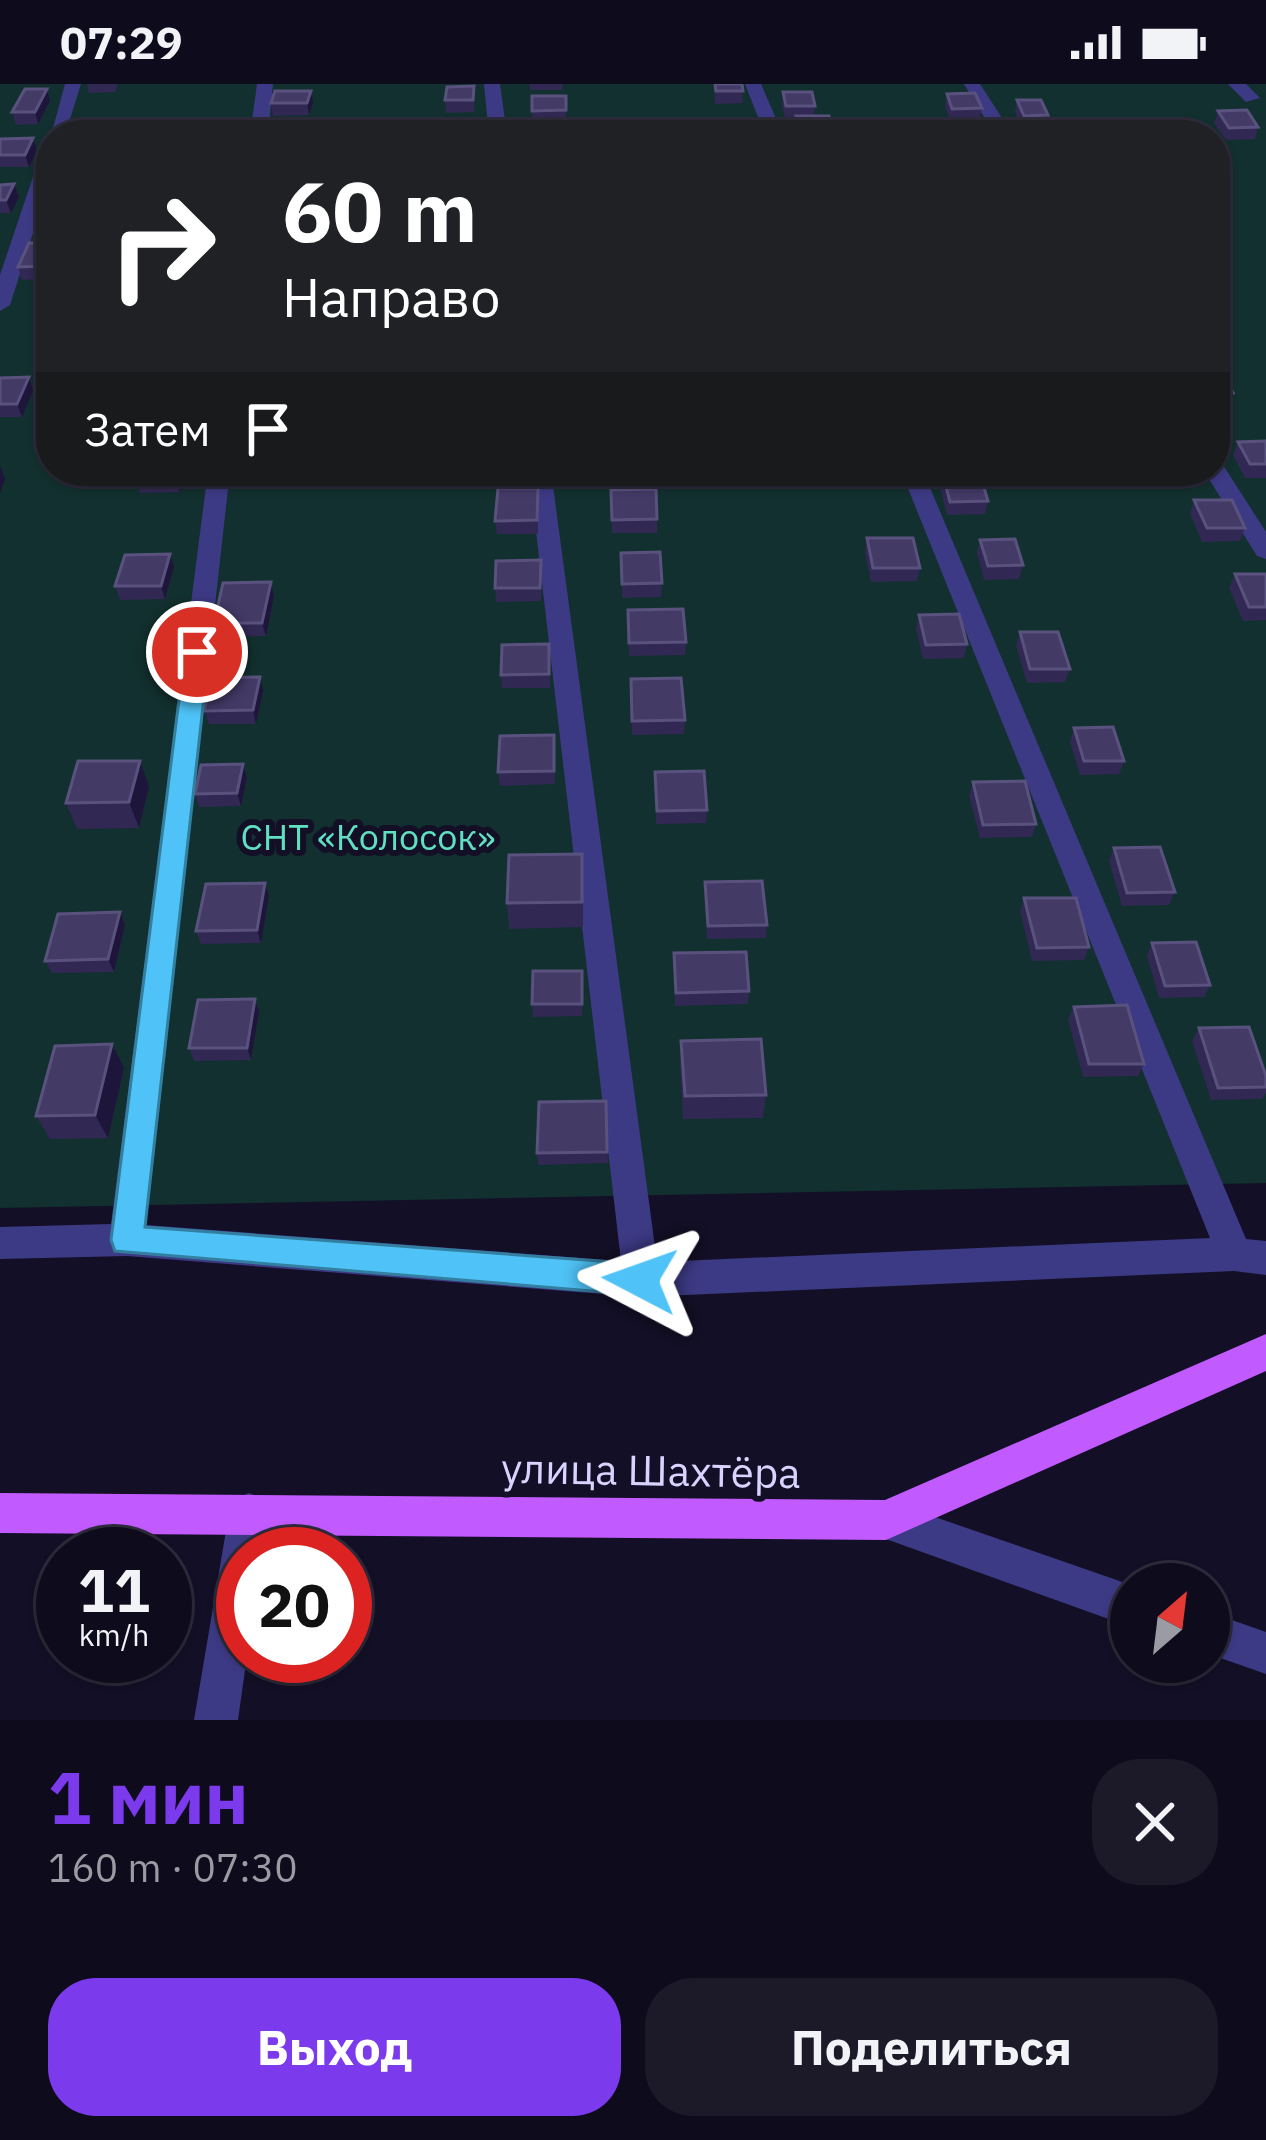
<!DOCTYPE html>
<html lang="ru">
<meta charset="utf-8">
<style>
:root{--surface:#0e0b1c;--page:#1c1929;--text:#f1f3f6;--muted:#9b9ba3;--line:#2e2b3b;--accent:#7c3aed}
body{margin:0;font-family:"IBM Plex Sans",sans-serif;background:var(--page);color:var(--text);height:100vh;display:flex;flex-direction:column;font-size:45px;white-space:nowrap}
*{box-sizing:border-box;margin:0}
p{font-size:39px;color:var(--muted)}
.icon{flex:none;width:66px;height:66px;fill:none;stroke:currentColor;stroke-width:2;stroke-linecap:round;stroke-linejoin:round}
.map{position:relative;height:1636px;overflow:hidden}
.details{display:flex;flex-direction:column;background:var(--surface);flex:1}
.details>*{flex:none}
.hud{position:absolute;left:36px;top:36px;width:1194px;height:366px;border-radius:48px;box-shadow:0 3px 9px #0004,0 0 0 3px var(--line);background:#202124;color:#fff;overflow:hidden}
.needle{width:78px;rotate:28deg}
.tools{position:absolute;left:1110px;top:1479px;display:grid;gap:24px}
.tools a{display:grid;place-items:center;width:120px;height:120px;border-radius:50%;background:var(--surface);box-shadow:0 3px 9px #0004,0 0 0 3px var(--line);font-size:60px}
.speed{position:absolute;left:36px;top:1443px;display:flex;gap:24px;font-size:60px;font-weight:700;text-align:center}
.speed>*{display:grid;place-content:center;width:156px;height:156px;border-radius:50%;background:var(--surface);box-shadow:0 3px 9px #0004,0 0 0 3px var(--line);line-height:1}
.speed small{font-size:30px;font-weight:400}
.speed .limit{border:18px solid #d22;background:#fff;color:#111}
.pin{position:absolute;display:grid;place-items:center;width:102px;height:102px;color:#fff;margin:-51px;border:6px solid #fff;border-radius:50%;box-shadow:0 3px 12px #0007}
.me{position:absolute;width:132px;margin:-66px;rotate:274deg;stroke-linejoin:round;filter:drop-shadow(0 0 9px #0008)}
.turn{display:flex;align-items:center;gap:42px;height:252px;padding:0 48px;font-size:54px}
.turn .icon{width:156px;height:156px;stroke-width:2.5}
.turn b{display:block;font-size:84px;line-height:102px}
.then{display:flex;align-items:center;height:114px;padding:0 48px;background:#0003;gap:24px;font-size:45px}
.round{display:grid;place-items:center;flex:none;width:126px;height:126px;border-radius:48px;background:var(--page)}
.head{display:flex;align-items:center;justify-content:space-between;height:204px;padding:0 48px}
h1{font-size:72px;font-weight:800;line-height:90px;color:var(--accent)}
.action{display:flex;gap:24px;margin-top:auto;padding:24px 48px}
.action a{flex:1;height:138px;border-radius:48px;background:var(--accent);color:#fff;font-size:48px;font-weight:800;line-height:138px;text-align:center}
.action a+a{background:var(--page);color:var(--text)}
.status{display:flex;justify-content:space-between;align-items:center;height:84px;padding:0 60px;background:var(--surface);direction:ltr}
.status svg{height:33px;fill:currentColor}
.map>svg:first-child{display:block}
.green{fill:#12302f;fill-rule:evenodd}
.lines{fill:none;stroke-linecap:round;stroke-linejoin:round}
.minor{fill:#3d3a85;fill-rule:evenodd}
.major{fill:#c25bff;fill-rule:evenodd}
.wall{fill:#312854}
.shaded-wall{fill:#1d163a}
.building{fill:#433a66;stroke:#5a527e;stroke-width:3}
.route{fill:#4fc3f7;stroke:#337fa1;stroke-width:3}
.labels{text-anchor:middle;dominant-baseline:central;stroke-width:12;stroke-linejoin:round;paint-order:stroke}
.park-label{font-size:36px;fill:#5fe0c0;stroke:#130f26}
.near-street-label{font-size:42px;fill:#d9d4ff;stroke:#130f26}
</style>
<div class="status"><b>07:29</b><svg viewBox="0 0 49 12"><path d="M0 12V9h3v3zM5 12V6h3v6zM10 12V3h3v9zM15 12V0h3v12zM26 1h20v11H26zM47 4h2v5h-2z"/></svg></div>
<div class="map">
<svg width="1266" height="1636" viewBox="0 0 1266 1636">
<rect width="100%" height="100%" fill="#130f26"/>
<path class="green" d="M0,0H1266V1099L0,1124ZM51,51H1215V387H51Z"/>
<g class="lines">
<g class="minor">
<polygon points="65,0 81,0 65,51 50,55"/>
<polygon points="257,0 273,0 268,51 250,51"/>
<polygon points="484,0 500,0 507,51 489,51"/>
<polygon points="745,0 761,0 783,51 765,51"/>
<polygon points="964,0 980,0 1013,51 995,51"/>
<polygon points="1228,0 1246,0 1260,14 1246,18"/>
<polygon points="51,61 51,93 10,221 0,227 0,191 42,66"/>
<polygon points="1215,379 1223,381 1266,448 1266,475 1257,472 1204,387 1215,387"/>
<polygon points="208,387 230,387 146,1141 621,1177 529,387 551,387 657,1178 1210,1154 901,387 923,387 1246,1155 1266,1157 1266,1191 1234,1187 641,1213 127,1172 0,1175 0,1143 111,1140"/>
<polygon points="249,1409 263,1415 269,1429 263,1470 243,1470 243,1572 247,1572 238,1636 194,1636 229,1429 235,1415"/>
<polygon points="886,1416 1131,1501 1131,1543 872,1450 866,1436 872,1422"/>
<polygon points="1209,1528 1266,1548 1266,1590 1209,1570"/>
</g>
<polygon class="major" points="1266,1250 1266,1287 886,1456 0,1449 0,1409 885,1416"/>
</g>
<g class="wall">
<polygon points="87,0 118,0 115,8 89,9"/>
<polygon points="529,0 563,0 562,6 530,6"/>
<polygon points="714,0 742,0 743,19 715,20"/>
<polygon points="474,2 474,28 446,29 445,16"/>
<polygon points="47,5 50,17 38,40 16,41 12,28"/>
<polygon points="783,8 815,22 814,32 833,48 833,51 796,51 796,34 785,34 782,21"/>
<polygon points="947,10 982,24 979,37 950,37 945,22"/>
<rect x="532" y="12" width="34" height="27"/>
<polygon points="1017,16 1048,31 1045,44 1021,44 1015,28"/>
<polygon points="271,19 313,19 309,31 273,32"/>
<polygon points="1218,27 1258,43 1255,55 1226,56 1214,39"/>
<polygon points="33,54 37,67 29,83 0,83 0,55"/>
<polygon points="14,100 19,113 11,129 0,129 0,101"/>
<polygon points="51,159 51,195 22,196 18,183"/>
<polygon points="1215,288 1233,309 1228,323 1215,323"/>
<polygon points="29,293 33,307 22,333 0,333 0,294"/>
<polygon points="1266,357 1266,394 1245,394 1233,371 1238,358"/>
<polygon points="138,387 186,387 180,408 140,409 136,395"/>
<polygon points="236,387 295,387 291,402 239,403"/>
<polygon points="577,387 621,387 621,393 578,394"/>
<polygon points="943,391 988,417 985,430 947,431 940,404"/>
<polygon points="538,404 538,450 497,450 495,437"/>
<polygon points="611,406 657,435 657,449 612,449"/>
<polygon points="1194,416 1245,444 1240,457 1202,458 1190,430"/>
<polygon points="867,454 920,484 917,497 871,498 865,468"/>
<polygon points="980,456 1023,481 1019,495 984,496 977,469"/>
<polygon points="621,469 662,499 661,513 622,514"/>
<polygon points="170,470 174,483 165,515 120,516 115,502"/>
<polygon points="542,490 541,517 496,518 495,504"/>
<polygon points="1235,490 1266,490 1266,536 1243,537 1229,504"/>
<polygon points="271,498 274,512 266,552 218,553 214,539"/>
<polygon points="628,526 686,558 685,571 629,572"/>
<polygon points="919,531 967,560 964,574 923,575 916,545"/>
<polygon points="1020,548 1070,585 1065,598 1027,599 1016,562"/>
<polygon points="550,573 550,604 502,604 501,591"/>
<polygon points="631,595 685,636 684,650 632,651"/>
<polygon points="263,607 256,640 209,640 204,627"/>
<polygon points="1074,644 1124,677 1119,690 1080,691 1070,658"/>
<polygon points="554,651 555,700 500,702 498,688"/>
<polygon points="243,680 247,694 241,722 199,723 195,710"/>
<polygon points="655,688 707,726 706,739 656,740"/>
<polygon points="973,698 1036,740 1032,753 980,754 969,712"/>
<polygon points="149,703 139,744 77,745 66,719"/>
<polygon points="1114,764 1175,808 1169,821 1122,822 1109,777"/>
<polygon points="583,796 583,843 509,845 507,819"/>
<polygon points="705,798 767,841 766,854 707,855"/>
<polygon points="269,812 261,859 201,860 196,847"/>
<polygon points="1024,814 1089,863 1084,876 1032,877 1020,827"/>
<polygon points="120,828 125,841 114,888 52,889 45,877"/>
<polygon points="1152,859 1210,901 1204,913 1159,914 1147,872"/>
<polygon points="674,869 749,907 748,920 675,922"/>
<polygon points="582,887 582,932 533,933 532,920"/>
<polygon points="255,915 259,928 251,976 194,977 189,964"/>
<polygon points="1074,923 1144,980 1138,992 1083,993 1068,935"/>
<polygon points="1199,944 1266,992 1266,1009 1262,1015 1211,1016 1192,957"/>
<polygon points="681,957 766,1011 763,1034 683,1035 680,981"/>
<polygon points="124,984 108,1054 50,1055 36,1032"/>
<polygon points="606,1017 608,1079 538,1081 537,1069"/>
</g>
<g class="shaded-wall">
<polygon points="47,5 50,17 38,40 35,28"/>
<polygon points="311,7 313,19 309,31 307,19"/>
<polygon points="33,54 37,67 29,83 25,71"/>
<polygon points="14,100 19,113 11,129 6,116"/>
<polygon points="29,293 33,307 22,333 17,320"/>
<polygon points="0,382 5,395 0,409"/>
<polygon points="179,387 186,387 180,408 176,395"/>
<polygon points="288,387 295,387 291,402"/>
<polygon points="170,470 174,483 165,515 161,502"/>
<polygon points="271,498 274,512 266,552 262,539"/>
<polygon points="260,593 263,607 256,640 253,626"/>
<polygon points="140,677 149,703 139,744 129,718"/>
<polygon points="243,680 247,694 241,722 237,709"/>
<polygon points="265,799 269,812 261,859 257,846"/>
<polygon points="120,828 125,841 114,888 108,875"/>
<polygon points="255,915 259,928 251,976 247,964"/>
<polygon points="112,960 124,984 108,1054 95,1031"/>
</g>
<g class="building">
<polygon points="715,0 742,0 743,7 716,7"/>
<polygon points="474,2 473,16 445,16 447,3"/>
<polygon points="25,5 47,5 35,28 12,28"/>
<polygon points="275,7 311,7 307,19 271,19"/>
<polygon points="783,8 812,8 815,22 786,22"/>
<polygon points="975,9 982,24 952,25 947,10"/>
<polygon points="532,12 566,12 566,26 532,27"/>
<polygon points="1017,16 1041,16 1048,31 1024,32"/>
<polygon points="1247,26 1258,43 1229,44 1218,27"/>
<polygon points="796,32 829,32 833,48 800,48"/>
<polygon points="457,38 485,38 484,51 456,51"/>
<polygon points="277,39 311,39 308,51 274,51"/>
<polygon points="534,42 572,42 572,51 533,51"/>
<polygon points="33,54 25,71 0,71 0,55"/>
<polygon points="14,100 6,116 0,116 0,101"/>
<polygon points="29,159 51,159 51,182 18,183"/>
<polygon points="1215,288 1222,288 1233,309 1215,310"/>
<polygon points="29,293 17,320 0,320 0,294"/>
<polygon points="1266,357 1266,380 1250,380 1238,358"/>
<polygon points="138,387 179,387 176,395 136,395"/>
<polygon points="980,390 988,417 950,418 943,391"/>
<polygon points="498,404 538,404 537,436 495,437"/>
<polygon points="656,405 657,435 612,436 611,406"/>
<polygon points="1194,416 1232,416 1245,444 1207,444"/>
<polygon points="867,454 913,454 920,484 873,484"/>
<polygon points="1015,455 1023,481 988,482 980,456"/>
<polygon points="660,468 662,499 622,500 621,469"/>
<polygon points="170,470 161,502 115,502 125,471"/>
<polygon points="541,476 540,504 495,504 496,477"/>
<polygon points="1235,490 1266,490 1266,523 1249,523"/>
<polygon points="271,498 262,539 214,539 223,499"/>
<polygon points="683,525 686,558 629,559 628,526"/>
<polygon points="959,530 967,560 926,561 919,531"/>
<polygon points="1020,548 1058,548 1070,585 1030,585"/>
<polygon points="549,560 549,590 501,591 502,561"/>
<polygon points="260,593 253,626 204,627 212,594"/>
<polygon points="681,594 685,636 632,637 631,595"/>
<polygon points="1113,643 1124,677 1084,677 1074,644"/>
<polygon points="554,651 554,687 498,688 500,652"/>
<polygon points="78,677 140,677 129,718 66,719"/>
<polygon points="243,680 237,709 195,710 201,681"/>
<polygon points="704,687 707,726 657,727 655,688"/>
<polygon points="1025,697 1036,740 983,741 973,698"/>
<polygon points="1160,763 1175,808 1127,809 1114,764"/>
<polygon points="582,770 582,818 507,819 509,771"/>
<polygon points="762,797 767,841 708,842 705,798"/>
<polygon points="265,799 257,846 196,847 206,800"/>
<polygon points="1024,814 1076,814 1089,863 1037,864"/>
<polygon points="120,828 108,875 45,877 58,830"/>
<polygon points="1196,858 1210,901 1165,902 1152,859"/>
<polygon points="746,868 749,907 676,909 674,869"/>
<polygon points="533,887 582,887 582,920 532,920"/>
<polygon points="255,915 247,964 189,964 198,916"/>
<polygon points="1127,921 1144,980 1089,980 1074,923"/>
<polygon points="1249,943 1266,992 1266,1003 1218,1004 1199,944"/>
<polygon points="761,955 766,1011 685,1012 681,957"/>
<polygon points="112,960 95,1031 36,1032 55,962"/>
<polygon points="606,1017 607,1068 537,1069 539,1018"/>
</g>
<polygon class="route" points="197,560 209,568 145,1143 640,1180 652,1185 657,1196 652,1207 640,1211 115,1167 111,1156 185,568"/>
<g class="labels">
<g class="park-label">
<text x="368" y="752">СНТ «Колосок»</text>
</g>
<g class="near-street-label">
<text transform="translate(651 1386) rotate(1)">улица Шахтёра</text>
</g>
</g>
</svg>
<div class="tools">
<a><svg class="needle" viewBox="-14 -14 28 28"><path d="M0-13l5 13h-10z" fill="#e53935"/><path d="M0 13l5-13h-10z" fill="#9b9ba3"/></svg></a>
</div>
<div class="speed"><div>11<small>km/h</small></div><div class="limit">20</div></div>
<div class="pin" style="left:197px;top:568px;background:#d93025"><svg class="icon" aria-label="arrive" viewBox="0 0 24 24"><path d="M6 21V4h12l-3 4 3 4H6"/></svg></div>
<svg class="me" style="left:640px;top:1196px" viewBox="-20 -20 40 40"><path d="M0-17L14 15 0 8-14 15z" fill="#4fc3f7" stroke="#fff" stroke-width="4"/></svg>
<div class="hud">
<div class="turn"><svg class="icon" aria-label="right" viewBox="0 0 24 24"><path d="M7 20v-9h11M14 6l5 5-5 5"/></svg><div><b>60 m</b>Направо</div></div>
<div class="then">Затем<svg class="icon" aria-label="arrive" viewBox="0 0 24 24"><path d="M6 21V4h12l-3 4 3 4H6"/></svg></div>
</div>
</div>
<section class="details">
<div class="head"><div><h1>1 мин</h1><p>160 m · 07:30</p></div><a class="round"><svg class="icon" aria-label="close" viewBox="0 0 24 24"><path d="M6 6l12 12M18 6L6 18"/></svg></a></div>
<div class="action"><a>Выход</a><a>Поделиться</a></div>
</section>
